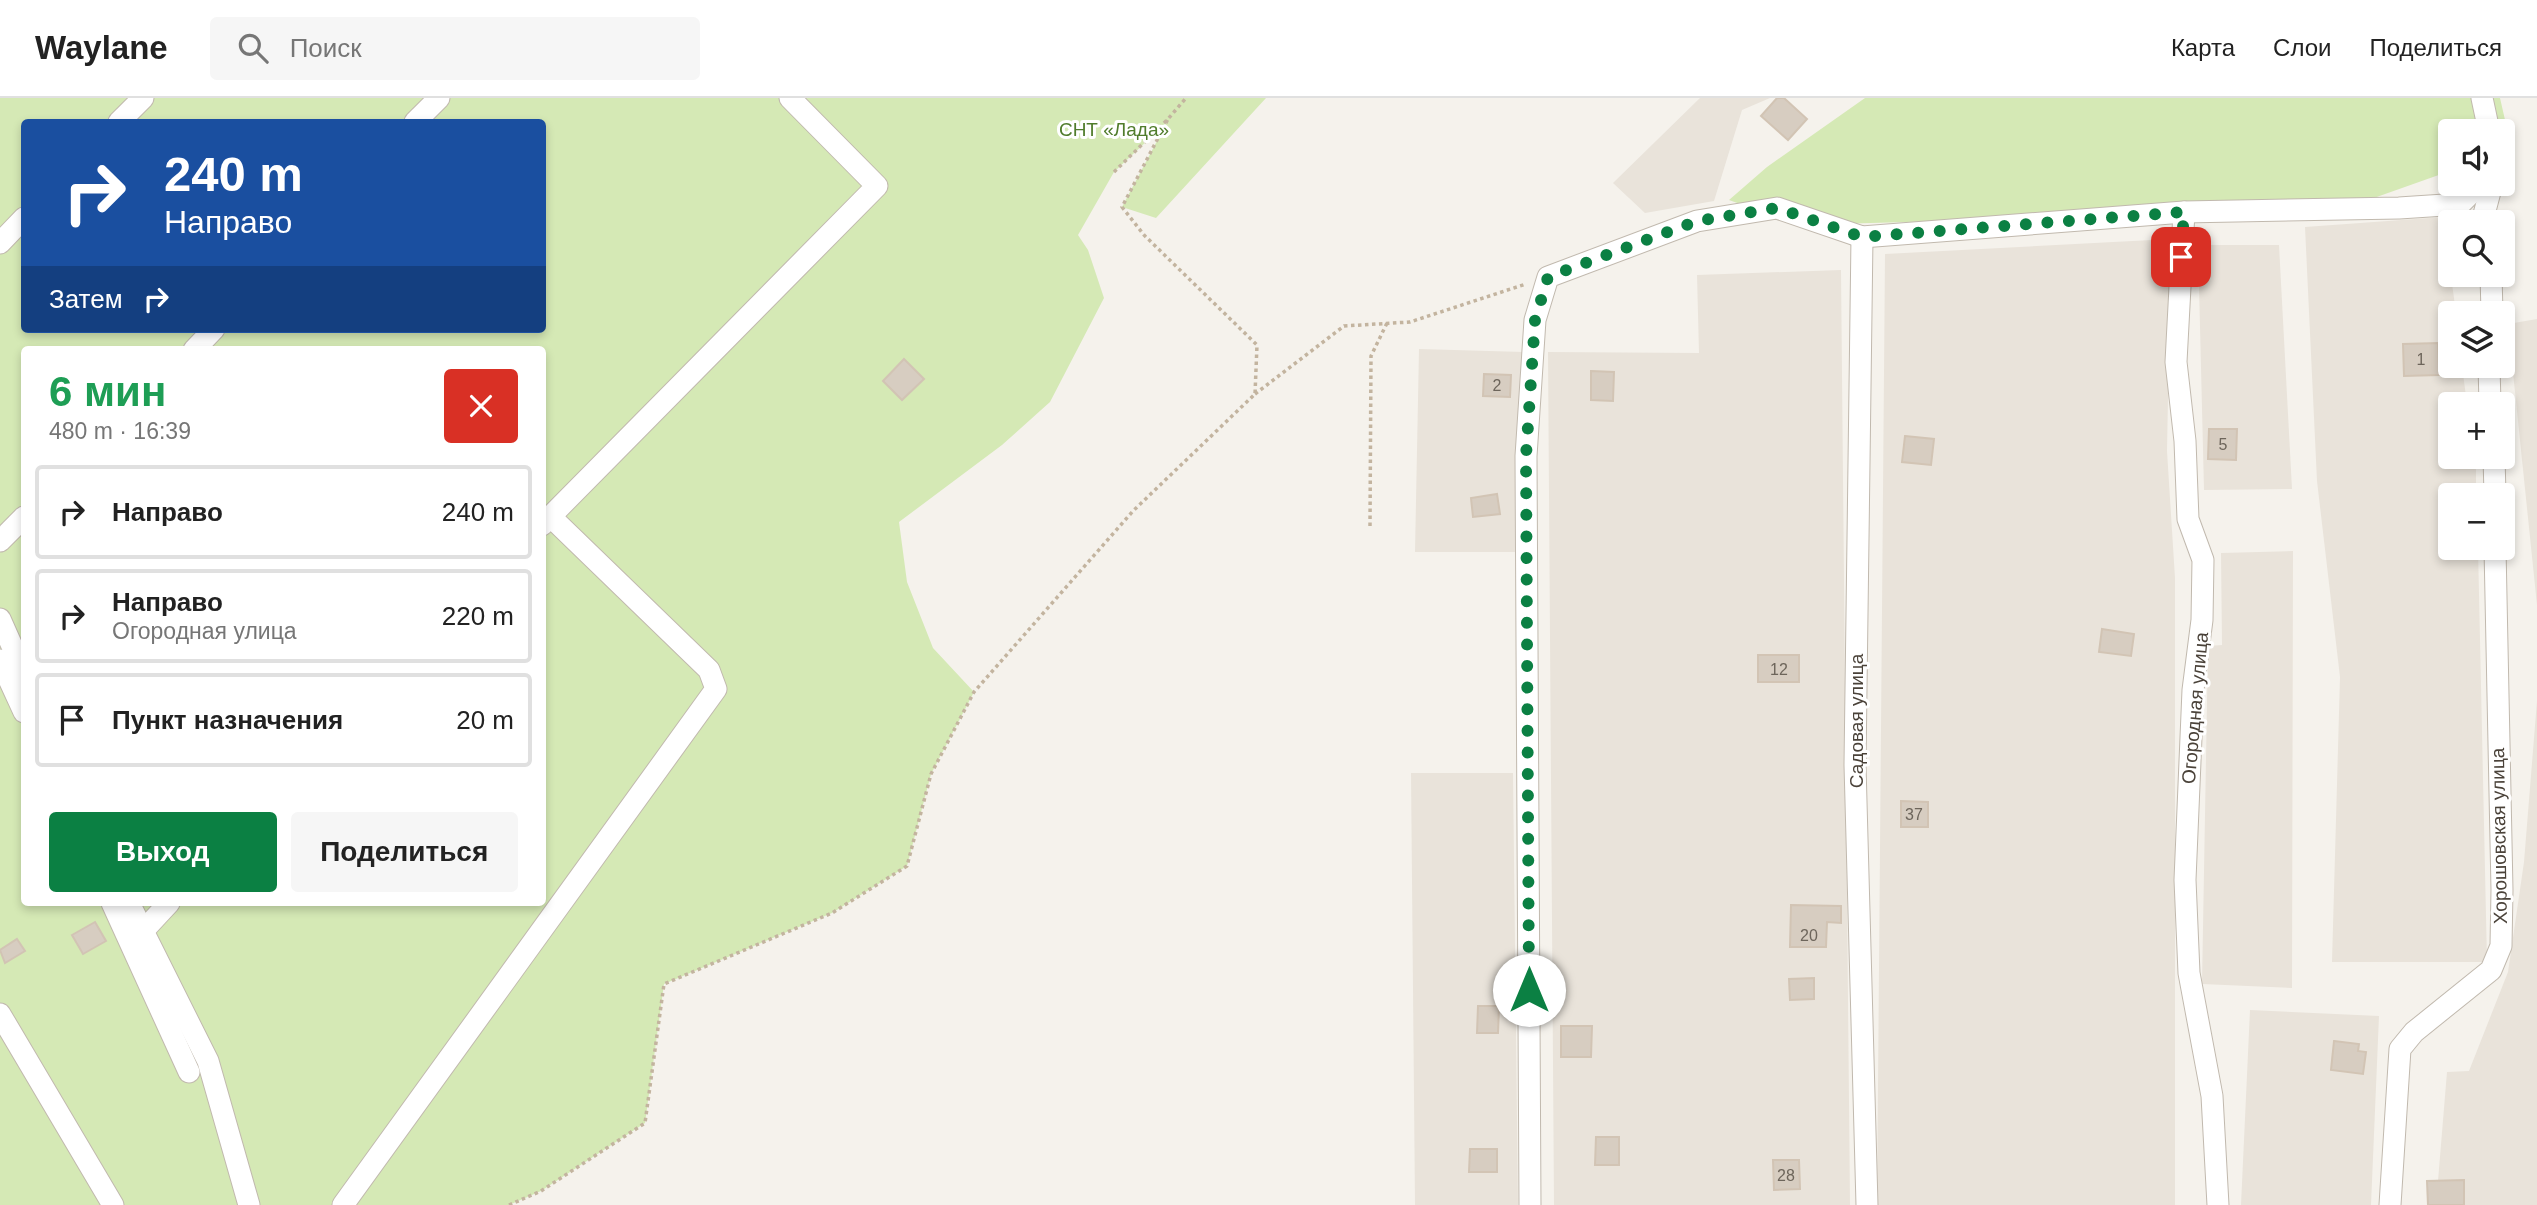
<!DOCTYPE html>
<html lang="ru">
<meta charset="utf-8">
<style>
:root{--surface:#fff;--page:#f6f6f6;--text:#222;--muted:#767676;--line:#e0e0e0;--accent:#0b8043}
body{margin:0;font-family:Helvetica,sans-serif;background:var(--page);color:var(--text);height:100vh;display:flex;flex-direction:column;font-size:26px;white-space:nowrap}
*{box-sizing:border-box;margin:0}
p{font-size:23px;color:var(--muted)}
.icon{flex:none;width:38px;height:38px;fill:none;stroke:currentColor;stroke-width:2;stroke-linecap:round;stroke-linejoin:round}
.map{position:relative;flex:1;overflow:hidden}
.panel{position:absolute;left:21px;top:248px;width:525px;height:560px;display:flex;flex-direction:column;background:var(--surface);border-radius:7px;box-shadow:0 4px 10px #0003}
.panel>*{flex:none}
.guide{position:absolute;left:21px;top:21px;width:525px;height:214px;border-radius:7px;box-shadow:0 4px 10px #0003;background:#1a4fa0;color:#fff;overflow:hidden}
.buttons{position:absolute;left:2438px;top:21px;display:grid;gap:14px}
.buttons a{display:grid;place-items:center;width:77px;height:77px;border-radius:7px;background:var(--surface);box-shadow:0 4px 10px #0003;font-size:35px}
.pin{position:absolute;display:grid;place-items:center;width:60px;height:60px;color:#fff;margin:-30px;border-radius:14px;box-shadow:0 4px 10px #0006}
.me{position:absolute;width:77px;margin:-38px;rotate:0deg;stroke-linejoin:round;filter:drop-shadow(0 0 5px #0008)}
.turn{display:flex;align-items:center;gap:24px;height:147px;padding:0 28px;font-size:32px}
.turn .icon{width:91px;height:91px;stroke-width:2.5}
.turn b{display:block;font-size:49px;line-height:60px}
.then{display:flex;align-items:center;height:66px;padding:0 28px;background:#0003;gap:14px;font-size:26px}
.round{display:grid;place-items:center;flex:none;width:74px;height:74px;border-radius:7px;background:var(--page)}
.summary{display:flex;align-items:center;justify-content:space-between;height:119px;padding:0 28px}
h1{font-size:42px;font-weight:800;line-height:52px;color:#1e9e55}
.action{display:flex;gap:14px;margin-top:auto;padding:14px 28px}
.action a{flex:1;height:80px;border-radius:7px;background:var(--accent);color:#fff;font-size:28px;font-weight:800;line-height:80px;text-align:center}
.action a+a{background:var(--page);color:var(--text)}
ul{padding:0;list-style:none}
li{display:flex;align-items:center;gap:21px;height:94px;margin:0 14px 10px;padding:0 14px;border:4px solid var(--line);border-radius:7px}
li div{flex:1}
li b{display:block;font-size:26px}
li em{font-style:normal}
header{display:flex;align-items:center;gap:42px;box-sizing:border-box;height:98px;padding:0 35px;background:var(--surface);border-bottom:2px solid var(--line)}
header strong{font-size:33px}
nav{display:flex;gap:38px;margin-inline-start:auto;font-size:24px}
.search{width:490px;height:63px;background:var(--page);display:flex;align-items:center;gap:18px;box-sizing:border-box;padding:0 24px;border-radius:7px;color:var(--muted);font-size:26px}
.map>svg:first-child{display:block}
.residential{fill:#e9e3da}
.green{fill:#d5e9b5;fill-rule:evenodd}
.building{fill:#d7cdc1;stroke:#d2c4b4;stroke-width:2}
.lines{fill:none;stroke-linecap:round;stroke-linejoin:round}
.minor-casing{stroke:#c1b9ae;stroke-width:23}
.path{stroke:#c3b49f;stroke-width:3.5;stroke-dasharray:3.5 3.5;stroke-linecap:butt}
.minor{stroke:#fff;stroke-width:21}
.route{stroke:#0b8043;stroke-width:12;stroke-dasharray:0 21.6}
.labels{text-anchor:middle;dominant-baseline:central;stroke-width:6;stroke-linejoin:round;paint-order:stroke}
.number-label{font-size:16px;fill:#6d655b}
.park-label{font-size:19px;fill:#507c2c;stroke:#fff}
.street-label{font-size:19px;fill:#4a4239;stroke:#fff}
</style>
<header>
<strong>Waylane</strong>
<div class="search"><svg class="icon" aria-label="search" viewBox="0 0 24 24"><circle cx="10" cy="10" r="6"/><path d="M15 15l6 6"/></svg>Поиск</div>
<nav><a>Карта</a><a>Слои</a><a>Поделиться</a></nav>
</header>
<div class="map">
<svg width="2537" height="1107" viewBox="0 0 2537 1107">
<rect width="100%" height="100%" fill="#f5f2ec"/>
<g class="residential">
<polygon points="1700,0 1770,0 1742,12 1714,103 1645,115 1613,85"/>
<polygon points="2443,119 2456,215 2450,215 2450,268 2462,268 2467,306 2450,306 2450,359 2474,359 2476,372 2476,397 2450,397 2450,450 2478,450 2487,864 2332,864 2340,579 2317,383 2305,129"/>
<polygon points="2171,141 2167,353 2175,480 2175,1107 1877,1107 1885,156"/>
<polygon points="2198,147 2279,147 2292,391 2204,392"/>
<polygon points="1841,172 1850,1107 1554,1107 1548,254 1699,255 1697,177"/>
<polygon points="2537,221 2537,507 2508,226"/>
<polygon points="1419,251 1524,254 1517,454 1415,454"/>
<polygon points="2293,453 2292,890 2202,886 2208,548 2222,547 2221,455"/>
<polygon points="2537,603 2537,1107 2436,1107 2447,974 2469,973 2508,874 2524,764"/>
<polygon points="1411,675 1513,675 1518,1107 1415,1107"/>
<polygon points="2250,912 2379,918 2371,1107 2241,1107"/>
</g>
<g class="green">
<path d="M0,0H1266L1156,120L1122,109L1167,24L1114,74L1078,137L1088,152L1104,200L1050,304L1002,347L899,424L907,484L933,550L974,594L931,676L907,768L832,815L664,886L645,1025L541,1093L509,1107H0ZM24,24H542V231H24ZM24,252H542V805H24Z"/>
<polygon points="1865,0 2500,0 2508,35 2503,38 2502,33 2450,33 2450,73 2340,112 1798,127 1729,102 1767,69"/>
</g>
<g class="building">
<polygon points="1777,0 1784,0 1807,21 1788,42 1761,18"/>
<polygon points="2438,245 2439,277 2404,278 2403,246"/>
<polygon points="904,261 924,281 902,302 883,283"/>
<polygon points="1591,273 1614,274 1613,303 1591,302"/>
<polygon points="1484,276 1511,277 1510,299 1483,298"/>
<polygon points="2209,331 2237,331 2236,362 2208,361"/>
<polygon points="1905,338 1934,341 1931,367 1902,364"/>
<polygon points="1497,396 1500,416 1473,419 1471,400"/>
<polygon points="2102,531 2134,536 2131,558 2099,554"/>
<rect x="1758" y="557" width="41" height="27"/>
<polygon points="1901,703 1928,704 1928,729 1901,729"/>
<polygon points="1791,807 1841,808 1841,825 1827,824 1826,849 1790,849"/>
<polygon points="95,824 106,843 83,856 72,837"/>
<polygon points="17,841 25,853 5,865 0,852"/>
<polygon points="1814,880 1814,901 1790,902 1789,881"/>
<polygon points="1478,908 1499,908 1498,935 1477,935"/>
<polygon points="1561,928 1592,928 1591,959 1561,959"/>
<polygon points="2334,943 2359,946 2358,953 2366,954 2363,976 2331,972"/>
<polygon points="1596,1039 1619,1039 1619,1067 1595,1067"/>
<polygon points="1470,1051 1497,1051 1497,1074 1469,1074"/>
<polygon points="1773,1062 1799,1062 1800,1091 1774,1092"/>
<polygon points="2464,1082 2464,1107 2428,1107 2427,1083"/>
</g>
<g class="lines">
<g class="minor-casing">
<g id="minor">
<polyline points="2482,0 2489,33"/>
<polyline points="119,24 143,0"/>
<polyline points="415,24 439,0"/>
<polyline points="2184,114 2176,264 2185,343 2188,421 2203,462 2202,522 2193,592 2185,782 2189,875 2212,998 2218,1107"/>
<polyline points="2482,124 2492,86"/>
<polyline points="1862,139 1855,667 1867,1107"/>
<polyline points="0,145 24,120"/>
<polyline points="2491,177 2492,215"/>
<polyline points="194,252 214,231"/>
<polyline points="2489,268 2490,306"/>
<polyline points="2494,359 2495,397"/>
<polyline points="542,427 877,88 790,0"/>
<polyline points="0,443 24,419"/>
<polyline points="0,521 24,575"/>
<polyline points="0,562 24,614"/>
<polyline points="112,805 189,974"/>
<polyline points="129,805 208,963 249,1107"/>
<polyline points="143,833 169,805"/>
<polyline points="0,916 113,1107"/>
<polyline points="343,1107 716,591 709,572 551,419"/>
<polyline points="1530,1107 1526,358 1535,222 1548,179 1697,123 1777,110 1862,139 2184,114 2399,110 2460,106 2480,86"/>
<polyline points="2390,1107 2400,951 2414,934 2491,872 2501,848 2502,792 2495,450"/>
</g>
</g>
<g class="path">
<polyline points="1114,74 1168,21 1186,0"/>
<polyline points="1255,296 1344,228 1410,224 1526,186"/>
<polyline points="1370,428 1371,258 1387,225"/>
<polyline points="509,1107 541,1093 645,1025 664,886 832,815 907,768 931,676 974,594 1133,413 1255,296 1257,247 1144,137 1122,109 1168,21"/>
</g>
<use href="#minor" class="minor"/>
</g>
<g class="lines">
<polyline class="route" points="1529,892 1526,358 1535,222 1548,179 1697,123 1777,110 1862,139 2184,114 2181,159"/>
</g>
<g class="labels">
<g class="number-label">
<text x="2421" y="261">1</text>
<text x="1497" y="287">2</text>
<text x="2223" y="346">5</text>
<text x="1779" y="571">12</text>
<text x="1914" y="716">37</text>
<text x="1809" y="837">20</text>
<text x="1786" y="1077">28</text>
</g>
<g class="park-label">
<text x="1114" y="31">СНТ «Лада»</text>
</g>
<g class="street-label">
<text transform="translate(2195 610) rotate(-85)">Огородная улица</text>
<text transform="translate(1856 623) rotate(-90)">Садовая улица</text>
<text transform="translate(2499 738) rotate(-91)">Хорошовская улица</text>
</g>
</g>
</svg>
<div class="buttons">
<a><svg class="icon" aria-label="sound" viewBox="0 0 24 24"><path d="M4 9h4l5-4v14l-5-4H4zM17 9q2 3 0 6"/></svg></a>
<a><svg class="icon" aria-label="search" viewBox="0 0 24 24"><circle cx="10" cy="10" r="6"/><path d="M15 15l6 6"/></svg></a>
<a><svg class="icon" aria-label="layers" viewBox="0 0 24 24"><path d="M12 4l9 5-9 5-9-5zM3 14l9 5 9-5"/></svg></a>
<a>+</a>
<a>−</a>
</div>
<div class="pin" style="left:2181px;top:159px;background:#d93025"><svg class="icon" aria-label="arrive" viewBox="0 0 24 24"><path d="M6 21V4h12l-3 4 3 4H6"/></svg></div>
<svg class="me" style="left:1529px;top:892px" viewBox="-20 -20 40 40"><circle r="19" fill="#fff"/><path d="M0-13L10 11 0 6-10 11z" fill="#0b8043"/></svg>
<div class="guide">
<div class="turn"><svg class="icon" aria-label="right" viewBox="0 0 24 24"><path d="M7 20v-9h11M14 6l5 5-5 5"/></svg><div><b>240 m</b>Направо</div></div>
<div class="then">Затем<svg class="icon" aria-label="right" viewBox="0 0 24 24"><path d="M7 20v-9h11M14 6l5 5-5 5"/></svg></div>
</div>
<section class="panel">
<div class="summary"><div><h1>6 мин</h1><p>480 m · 16:39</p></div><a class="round" style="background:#d93025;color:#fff"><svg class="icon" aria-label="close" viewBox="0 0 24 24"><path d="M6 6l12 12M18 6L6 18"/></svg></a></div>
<ul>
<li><svg class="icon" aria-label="right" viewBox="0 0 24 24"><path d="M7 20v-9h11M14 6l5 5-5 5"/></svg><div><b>Направо</b></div><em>240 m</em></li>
<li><svg class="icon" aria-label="right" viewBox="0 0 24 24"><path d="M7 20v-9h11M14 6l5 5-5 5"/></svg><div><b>Направо</b><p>Огородная улица</p></div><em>220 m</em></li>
<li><svg class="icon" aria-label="arrive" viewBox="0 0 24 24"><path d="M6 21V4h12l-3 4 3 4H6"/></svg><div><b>Пункт назначения</b></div><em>20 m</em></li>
</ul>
<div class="action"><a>Выход</a><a>Поделиться</a></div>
</section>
</div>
